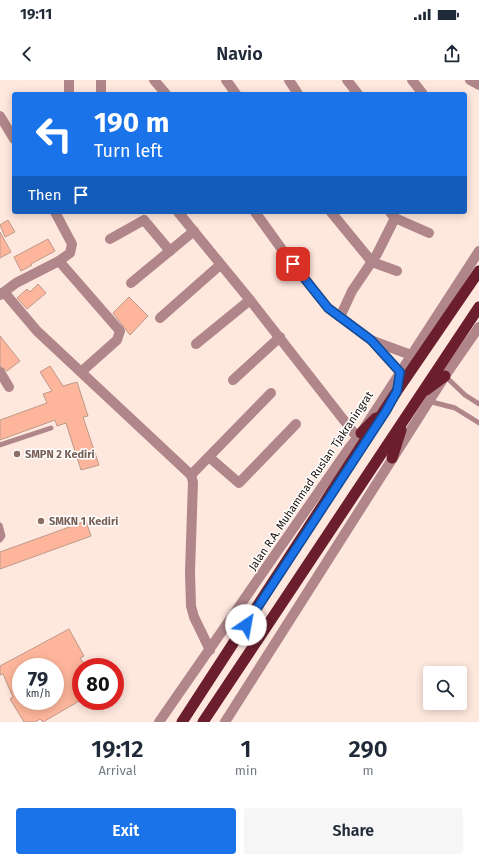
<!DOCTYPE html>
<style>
:root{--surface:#fff;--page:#f6f6f7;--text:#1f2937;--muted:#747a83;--accent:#1a73e8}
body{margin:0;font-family:"Fira Sans",sans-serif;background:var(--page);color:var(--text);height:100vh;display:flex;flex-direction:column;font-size:15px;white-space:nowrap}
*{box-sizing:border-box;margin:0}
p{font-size:13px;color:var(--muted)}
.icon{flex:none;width:22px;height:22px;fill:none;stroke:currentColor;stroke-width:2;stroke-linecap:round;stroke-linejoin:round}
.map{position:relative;height:642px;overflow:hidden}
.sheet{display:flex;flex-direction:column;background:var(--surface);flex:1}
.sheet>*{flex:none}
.guide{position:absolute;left:12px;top:12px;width:455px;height:122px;border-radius:4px;box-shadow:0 2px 10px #0003;background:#1a73e8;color:#fff;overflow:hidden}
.fabs{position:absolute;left:423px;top:586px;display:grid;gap:8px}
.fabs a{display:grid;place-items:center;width:44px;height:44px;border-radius:4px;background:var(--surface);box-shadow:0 2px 10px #0003;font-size:20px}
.speed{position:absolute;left:12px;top:578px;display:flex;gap:8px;font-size:20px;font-weight:700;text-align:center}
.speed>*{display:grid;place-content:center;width:52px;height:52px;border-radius:50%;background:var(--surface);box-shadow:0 2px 10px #0003;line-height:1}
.speed small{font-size:10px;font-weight:400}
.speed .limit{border:6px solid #d22;background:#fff;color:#111}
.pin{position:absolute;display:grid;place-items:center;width:34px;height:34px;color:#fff;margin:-17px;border-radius:8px;box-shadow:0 2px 6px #0006}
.me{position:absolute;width:44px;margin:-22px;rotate:33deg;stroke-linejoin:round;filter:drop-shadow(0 0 3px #0008)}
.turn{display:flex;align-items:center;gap:14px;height:84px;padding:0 16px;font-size:18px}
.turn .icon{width:52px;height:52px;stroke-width:2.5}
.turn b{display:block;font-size:28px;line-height:34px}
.then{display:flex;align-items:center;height:38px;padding:0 16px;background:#0003;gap:8px;font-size:15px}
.eta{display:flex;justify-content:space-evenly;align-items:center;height:68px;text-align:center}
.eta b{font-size:24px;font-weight:600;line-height:28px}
.cta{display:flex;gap:8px;margin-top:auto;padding:8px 16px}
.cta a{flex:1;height:46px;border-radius:4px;background:var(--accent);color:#fff;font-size:16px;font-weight:600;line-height:46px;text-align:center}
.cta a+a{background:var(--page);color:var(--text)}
.status{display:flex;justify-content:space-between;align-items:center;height:28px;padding:0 20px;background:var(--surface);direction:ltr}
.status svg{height:11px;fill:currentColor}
header{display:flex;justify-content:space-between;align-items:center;height:52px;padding:0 16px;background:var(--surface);font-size:18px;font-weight:600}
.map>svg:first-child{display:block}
.building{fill:#fdb69b;stroke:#bd998b;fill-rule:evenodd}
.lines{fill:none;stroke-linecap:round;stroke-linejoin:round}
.service{stroke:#b0868a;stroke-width:5}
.minor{stroke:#b0868a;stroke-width:10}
.tertiary{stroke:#b0868a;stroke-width:10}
.trunk{stroke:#6a1e2e;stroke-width:11}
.route-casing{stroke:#114b97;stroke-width:10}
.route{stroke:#1a73e8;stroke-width:7}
.education-dot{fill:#8d6e63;stroke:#fff;stroke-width:1.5}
.labels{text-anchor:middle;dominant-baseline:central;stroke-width:3;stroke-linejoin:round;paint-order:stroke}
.education-label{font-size:11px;font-weight:bold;fill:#785e54;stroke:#fff;text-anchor:start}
.street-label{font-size:11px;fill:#1d110b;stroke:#fff}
</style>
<div class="status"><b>19:11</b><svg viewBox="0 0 49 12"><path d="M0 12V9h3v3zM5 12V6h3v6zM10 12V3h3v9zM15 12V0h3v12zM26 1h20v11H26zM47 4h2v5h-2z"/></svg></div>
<header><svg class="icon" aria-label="back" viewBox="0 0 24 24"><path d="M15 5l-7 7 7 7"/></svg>Navio<svg class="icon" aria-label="share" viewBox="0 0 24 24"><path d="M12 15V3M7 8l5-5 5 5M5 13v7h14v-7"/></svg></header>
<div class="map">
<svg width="479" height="642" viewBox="0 0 479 642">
<rect width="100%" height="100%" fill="#fee7dd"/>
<g class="building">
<polygon points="8,140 15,152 5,157 0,145"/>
<polygon points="0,152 11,172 0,178"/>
<polygon points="48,159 55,171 31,184 32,185 21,191 14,177"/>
<polygon points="38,204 46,213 27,229 17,218 27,209 30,212"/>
<polygon points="129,217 148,236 130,255 113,233"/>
<polygon points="0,256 20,281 7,291 0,286"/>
<polygon points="50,286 63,306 77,302 88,336 83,337 99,385 81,390 66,343 57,346 55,340 0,360 0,340 47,323 43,314 52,311 40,292"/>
<polygon points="86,441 91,456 0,489 0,472"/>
<path d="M69,549L84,576L80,578L86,587H81V620L43,642L40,639L35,642H24L10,619L13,617L3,594L0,595V586ZM21,587H55V621H21Z"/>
</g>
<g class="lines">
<g class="service">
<polyline points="445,296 465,315 479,324"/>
<polyline points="428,321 455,328 479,343"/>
<polyline points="0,365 51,348"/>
<polyline points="0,445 3,456 0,460"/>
</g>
<g class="minor">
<polyline points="69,0 69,14"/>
<polyline points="101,0 101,14"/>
<polyline points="154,0 166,14"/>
<polyline points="226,0 236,14"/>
<polyline points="289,0 298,14"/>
<polyline points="347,0 358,14"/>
<polyline points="412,0 423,14"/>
<polyline points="470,0 479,5"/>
<polyline points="0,36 14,59"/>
<polyline points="178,132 250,220 357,357"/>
<polyline points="255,132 286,175 328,228 371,260 400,292"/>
<polyline points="331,132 372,182 397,191"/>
<polyline points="390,132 395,138 429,153"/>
<polyline points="110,159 144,140 170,171"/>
<polyline points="59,181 120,251 117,260 81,292"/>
<polyline points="131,203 194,151"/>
<polyline points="4,212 37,251 191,395 193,402 190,492 191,526 194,537 210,570"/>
<polyline points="0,215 16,203 59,181 70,173 72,164 55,132"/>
<polyline points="340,237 352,211 377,174 395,138"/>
<polyline points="160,238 220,185"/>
<polyline points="373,261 411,275"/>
<polyline points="196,264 250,220"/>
<polyline points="0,292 9,307"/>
<polyline points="233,300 280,257"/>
<polyline points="209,377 239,403 296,344"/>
<polyline points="191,395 271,313"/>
</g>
<g class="tertiary">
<polyline points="159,642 349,368 361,353 479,171"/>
<polyline points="225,642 445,296 479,247"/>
</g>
<g class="trunk">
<polyline points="426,310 445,296"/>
<polyline points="361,353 376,338"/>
<polyline points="392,378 401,350"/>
<polyline points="182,642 397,311 479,191"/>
<polyline points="203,642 479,227"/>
</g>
</g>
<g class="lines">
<g class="route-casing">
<polyline id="route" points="246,545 386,331 397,311 400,292 371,260 328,228 293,184"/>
</g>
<use href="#route" class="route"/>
</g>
<g class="education-dot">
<circle cx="17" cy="374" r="4"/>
<circle cx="41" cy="441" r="4"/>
</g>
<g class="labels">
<g class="education-label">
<text x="25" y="374">SMPN 2 Kediri</text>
<text x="49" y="441">SMKN 1 Kediri</text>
</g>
<g class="street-label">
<text transform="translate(311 401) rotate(-56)">Jalan R.A. Muhammad Ruslan Tjakraningrat</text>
</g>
</g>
</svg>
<div class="fabs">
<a><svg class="icon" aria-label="search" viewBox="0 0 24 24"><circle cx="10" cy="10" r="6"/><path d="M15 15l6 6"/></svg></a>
</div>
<div class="speed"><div>79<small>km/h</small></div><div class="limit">80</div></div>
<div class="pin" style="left:293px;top:184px;background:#d93025"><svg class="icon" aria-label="arrive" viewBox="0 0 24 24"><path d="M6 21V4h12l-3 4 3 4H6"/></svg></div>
<svg class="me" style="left:246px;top:545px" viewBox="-20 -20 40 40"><circle r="19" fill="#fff"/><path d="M0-13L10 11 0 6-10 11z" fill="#1a73e8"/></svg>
<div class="guide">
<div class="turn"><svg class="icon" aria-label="left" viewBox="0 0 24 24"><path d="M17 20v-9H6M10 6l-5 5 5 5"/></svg><div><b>190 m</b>Turn left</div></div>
<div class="then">Then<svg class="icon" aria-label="arrive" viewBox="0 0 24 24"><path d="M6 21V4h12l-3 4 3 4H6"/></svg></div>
</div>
</div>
<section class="sheet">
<div class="eta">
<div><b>19:12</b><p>Arrival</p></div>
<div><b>1</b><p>min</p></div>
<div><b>290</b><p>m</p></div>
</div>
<div class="cta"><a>Exit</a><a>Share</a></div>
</section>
